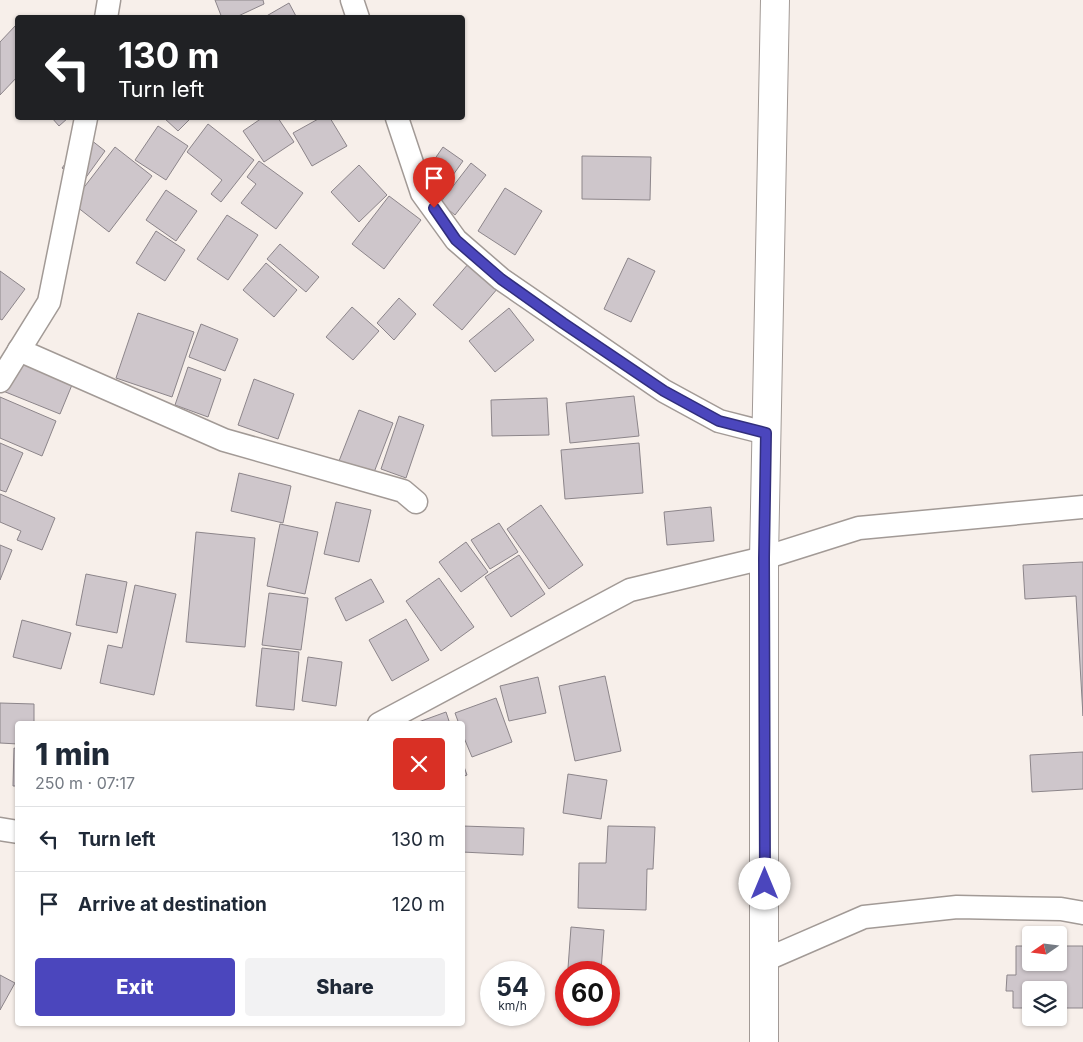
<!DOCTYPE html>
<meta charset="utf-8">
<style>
:root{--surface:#fff;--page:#f2f2f3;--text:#1f2937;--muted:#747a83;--line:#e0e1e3;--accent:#4b46bd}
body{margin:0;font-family:Inter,sans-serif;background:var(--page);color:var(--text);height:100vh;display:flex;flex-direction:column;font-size:19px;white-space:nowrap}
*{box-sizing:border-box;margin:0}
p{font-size:16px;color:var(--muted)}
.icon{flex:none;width:28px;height:28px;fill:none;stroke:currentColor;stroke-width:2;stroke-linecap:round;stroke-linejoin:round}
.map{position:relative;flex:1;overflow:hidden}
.panel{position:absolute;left:15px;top:721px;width:450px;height:305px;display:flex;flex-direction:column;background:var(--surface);border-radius:5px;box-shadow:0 1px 4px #0004}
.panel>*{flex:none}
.banner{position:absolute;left:15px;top:15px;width:450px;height:105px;border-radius:5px;box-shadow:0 1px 4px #0004;background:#202124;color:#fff;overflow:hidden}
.needle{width:32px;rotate:256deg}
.buttons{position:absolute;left:1022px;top:926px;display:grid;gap:10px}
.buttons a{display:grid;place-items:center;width:45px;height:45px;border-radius:5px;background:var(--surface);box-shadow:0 1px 4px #0004;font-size:25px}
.speed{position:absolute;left:480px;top:961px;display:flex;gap:10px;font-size:25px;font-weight:700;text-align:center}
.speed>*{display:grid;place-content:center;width:65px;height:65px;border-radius:50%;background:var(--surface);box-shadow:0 1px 4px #0004;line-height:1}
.speed small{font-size:12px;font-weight:400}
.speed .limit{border:8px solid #d22;background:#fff;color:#111}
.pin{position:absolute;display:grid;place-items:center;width:42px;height:42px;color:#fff;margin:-51px -21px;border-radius:50% 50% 50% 0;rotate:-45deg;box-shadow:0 0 5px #0007}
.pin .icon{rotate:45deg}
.me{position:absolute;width:55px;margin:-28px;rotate:0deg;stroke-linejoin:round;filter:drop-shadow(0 0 4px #0008)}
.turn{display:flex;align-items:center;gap:18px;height:105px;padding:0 20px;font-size:22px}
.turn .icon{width:65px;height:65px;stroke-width:2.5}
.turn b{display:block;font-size:35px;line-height:42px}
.round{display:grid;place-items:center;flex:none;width:52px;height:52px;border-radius:5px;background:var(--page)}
.overview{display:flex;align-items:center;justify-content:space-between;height:85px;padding:0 20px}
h1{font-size:30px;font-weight:800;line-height:38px}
.primary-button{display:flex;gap:10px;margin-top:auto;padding:10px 20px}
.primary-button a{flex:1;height:58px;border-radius:5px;background:var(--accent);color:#fff;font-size:20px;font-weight:800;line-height:58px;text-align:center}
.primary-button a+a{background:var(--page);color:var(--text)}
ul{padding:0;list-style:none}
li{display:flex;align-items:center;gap:15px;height:65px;padding:0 20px;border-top:1px solid var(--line)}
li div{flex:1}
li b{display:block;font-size:19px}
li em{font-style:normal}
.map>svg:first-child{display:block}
.building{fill:#cec6cb;stroke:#8c858a}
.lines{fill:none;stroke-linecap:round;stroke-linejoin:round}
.street-casing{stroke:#a29a96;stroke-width:25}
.primary-casing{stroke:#a29a96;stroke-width:30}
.street{stroke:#fff;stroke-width:22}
.primary{stroke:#fff;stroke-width:28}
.route-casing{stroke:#312e7b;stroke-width:12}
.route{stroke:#4b46bd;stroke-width:9}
</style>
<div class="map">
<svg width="1083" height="1042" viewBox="0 0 1083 1042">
<rect width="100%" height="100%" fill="#f7efea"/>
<g class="building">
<polygon points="215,0 263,0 264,4 234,18 222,18"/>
<polygon points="289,3 297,18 263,18"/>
<polygon points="16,25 18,27 18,76 0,95 0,42"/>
<polygon points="52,118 68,118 59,126"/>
<polygon points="164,118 191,118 178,131"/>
<polygon points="262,118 278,118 294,142 264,162 243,131"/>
<polygon points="320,118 330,118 347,146 312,166 293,133"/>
<polygon points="208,124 254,160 221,202 211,194 222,180 187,152"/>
<polygon points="158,126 188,146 166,180 135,160"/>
<polygon points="86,136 105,151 82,183 62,168"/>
<polygon points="115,147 152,176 109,232 72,203"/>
<polygon points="443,147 463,161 443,189 423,176"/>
<polygon points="582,156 651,157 650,200 582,199"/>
<polygon points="259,161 303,193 276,229 241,203 256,184 247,177"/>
<polygon points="471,163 486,175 455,215 440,203"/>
<polygon points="359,165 387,195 359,222 331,192"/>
<polygon points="505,188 542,211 515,255 478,231"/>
<polygon points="166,190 197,211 176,241 146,220"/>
<polygon points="389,196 421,220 384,269 352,244"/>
<polygon points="227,215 258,235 228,280 197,259"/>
<polygon points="156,231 185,250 165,281 136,263"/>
<polygon points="280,244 319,277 306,292 267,259"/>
<polygon points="628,258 655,271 631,322 604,309"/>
<polygon points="266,263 297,290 274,317 243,290"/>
<polygon points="469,263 498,288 462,330 433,305"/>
<polygon points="0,271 25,289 2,320 0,319"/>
<polygon points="399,298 416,314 394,340 377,323"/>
<polygon points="352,307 379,331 353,360 326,337"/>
<polygon points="509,308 534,340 495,372 469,341"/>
<polygon points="138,313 194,332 172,397 116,378"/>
<polygon points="201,324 238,339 225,371 189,357"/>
<polygon points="17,356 74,380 60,414 3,391"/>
<polygon points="188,367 221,379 208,417 175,405"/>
<polygon points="254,379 294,394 278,439 238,425"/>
<polygon points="634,396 639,436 570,443 566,403"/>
<polygon points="0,397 56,421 42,456 0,438"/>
<polygon points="547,398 549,435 492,436 491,400"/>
<polygon points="359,410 393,423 373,475 339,461"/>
<polygon points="399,416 424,425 406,478 381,469"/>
<polygon points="0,443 23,453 6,492 0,490"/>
<polygon points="639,443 643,493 565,499 561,450"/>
<polygon points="239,473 291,486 283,523 231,511"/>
<polygon points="0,494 55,518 42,550 17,540 21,531 0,522"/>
<polygon points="336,502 371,510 359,562 324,554"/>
<polygon points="541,505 583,565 549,589 507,529"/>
<polygon points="711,507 714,541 667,545 664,512"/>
<polygon points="499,523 518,552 490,569 471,540"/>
<polygon points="280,524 318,532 305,594 267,586"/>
<polygon points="196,532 255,538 245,647 186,642"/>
<polygon points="466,542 488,572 461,592 439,562"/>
<polygon points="0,545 12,550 0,580"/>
<polygon points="519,555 545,594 511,617 485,577"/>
<polygon points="1083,562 1083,716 1076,596 1025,599 1023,565"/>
<polygon points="86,574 127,582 117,633 76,625"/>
<polygon points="439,578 474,627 441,651 406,601"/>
<polygon points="371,579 384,602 346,621 335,598"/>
<polygon points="135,585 176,594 154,695 100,683 108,645 122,648"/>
<polygon points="269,593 308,598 301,650 262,645"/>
<polygon points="406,619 429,660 392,681 369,640"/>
<polygon points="22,620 71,633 61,669 13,657"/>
<polygon points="262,648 299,652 294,710 256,706"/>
<polygon points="308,657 342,662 336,706 302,701"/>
<polygon points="605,676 621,751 575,761 559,686"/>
<polygon points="538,677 546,713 509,721 500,686"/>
<polygon points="496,698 512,742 472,757 462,733 462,724 459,724 455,713"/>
<polygon points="0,703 34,704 34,724 18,724 18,744 0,743"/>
<polygon points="446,712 450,724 413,724"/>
<polygon points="14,748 18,749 18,786 13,786"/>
<polygon points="1083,752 1083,789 1032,792 1030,755"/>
<polygon points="462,761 467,775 462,777"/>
<polygon points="568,774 607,780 601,819 563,813"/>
<polygon points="462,826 524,828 523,855 462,852"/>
<polygon points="608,826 655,827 653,869 647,869 646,910 578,908 579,863 606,863"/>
<polygon points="571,927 604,930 601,971 568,968"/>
<polygon points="1016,946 1031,946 1031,962 1059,962 1059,946 1083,946 1083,1008 1059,1008 1059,990 1031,990 1031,1008 1013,1008 1013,991 1006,991 1007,975 1016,975"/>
<polygon points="0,975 15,983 0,1010"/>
</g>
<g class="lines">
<g class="street-casing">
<g id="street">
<polyline points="352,0 358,18"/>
<polyline points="106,18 109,0"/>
<polyline points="397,118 422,193 456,240 501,279 664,391 719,421 766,433"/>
<polyline points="19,350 224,440 403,491 416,502"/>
<polyline points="0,381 49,302 86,118"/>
<polyline points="379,724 630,590 764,558 859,528 1083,507"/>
<polyline points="0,829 18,832"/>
<polyline points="765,960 864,917 957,907 1061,909 1083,913"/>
</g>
</g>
<g class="primary-casing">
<polyline id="primary" points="764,1042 764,558 775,0"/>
</g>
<use href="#street" class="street"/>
<use href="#primary" class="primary"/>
</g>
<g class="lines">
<g class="route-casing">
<polyline id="route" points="434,208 456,240 501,279 563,323 664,391 719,421 766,433 764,558 765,884"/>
</g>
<use href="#route" class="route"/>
</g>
</svg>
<div class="buttons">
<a><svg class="needle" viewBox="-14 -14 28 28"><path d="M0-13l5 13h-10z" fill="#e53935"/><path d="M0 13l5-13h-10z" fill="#747a83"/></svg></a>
<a><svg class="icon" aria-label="layers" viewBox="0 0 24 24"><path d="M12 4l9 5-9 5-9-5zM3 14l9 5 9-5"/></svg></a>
</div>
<div class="speed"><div>54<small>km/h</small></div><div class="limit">60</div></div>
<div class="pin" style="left:434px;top:208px;background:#d93025"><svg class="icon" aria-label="arrive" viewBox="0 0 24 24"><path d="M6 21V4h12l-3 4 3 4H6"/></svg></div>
<svg class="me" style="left:765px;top:884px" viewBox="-20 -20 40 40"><circle r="19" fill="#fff"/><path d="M0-13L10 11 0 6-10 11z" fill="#4b46bd"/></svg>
<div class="banner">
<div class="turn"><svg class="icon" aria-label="left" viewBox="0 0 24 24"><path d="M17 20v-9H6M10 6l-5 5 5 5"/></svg><div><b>130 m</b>Turn left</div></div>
</div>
<section class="panel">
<div class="overview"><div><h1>1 min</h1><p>250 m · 07:17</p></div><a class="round" style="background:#d93025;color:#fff"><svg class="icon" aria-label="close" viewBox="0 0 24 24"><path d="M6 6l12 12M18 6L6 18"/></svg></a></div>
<ul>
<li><svg class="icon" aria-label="left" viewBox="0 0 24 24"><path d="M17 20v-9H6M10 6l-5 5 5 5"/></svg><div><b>Turn left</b></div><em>130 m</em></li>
<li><svg class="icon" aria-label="arrive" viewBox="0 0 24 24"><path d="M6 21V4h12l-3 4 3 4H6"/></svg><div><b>Arrive at destination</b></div><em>120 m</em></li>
</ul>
<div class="primary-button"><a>Exit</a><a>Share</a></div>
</section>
</div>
